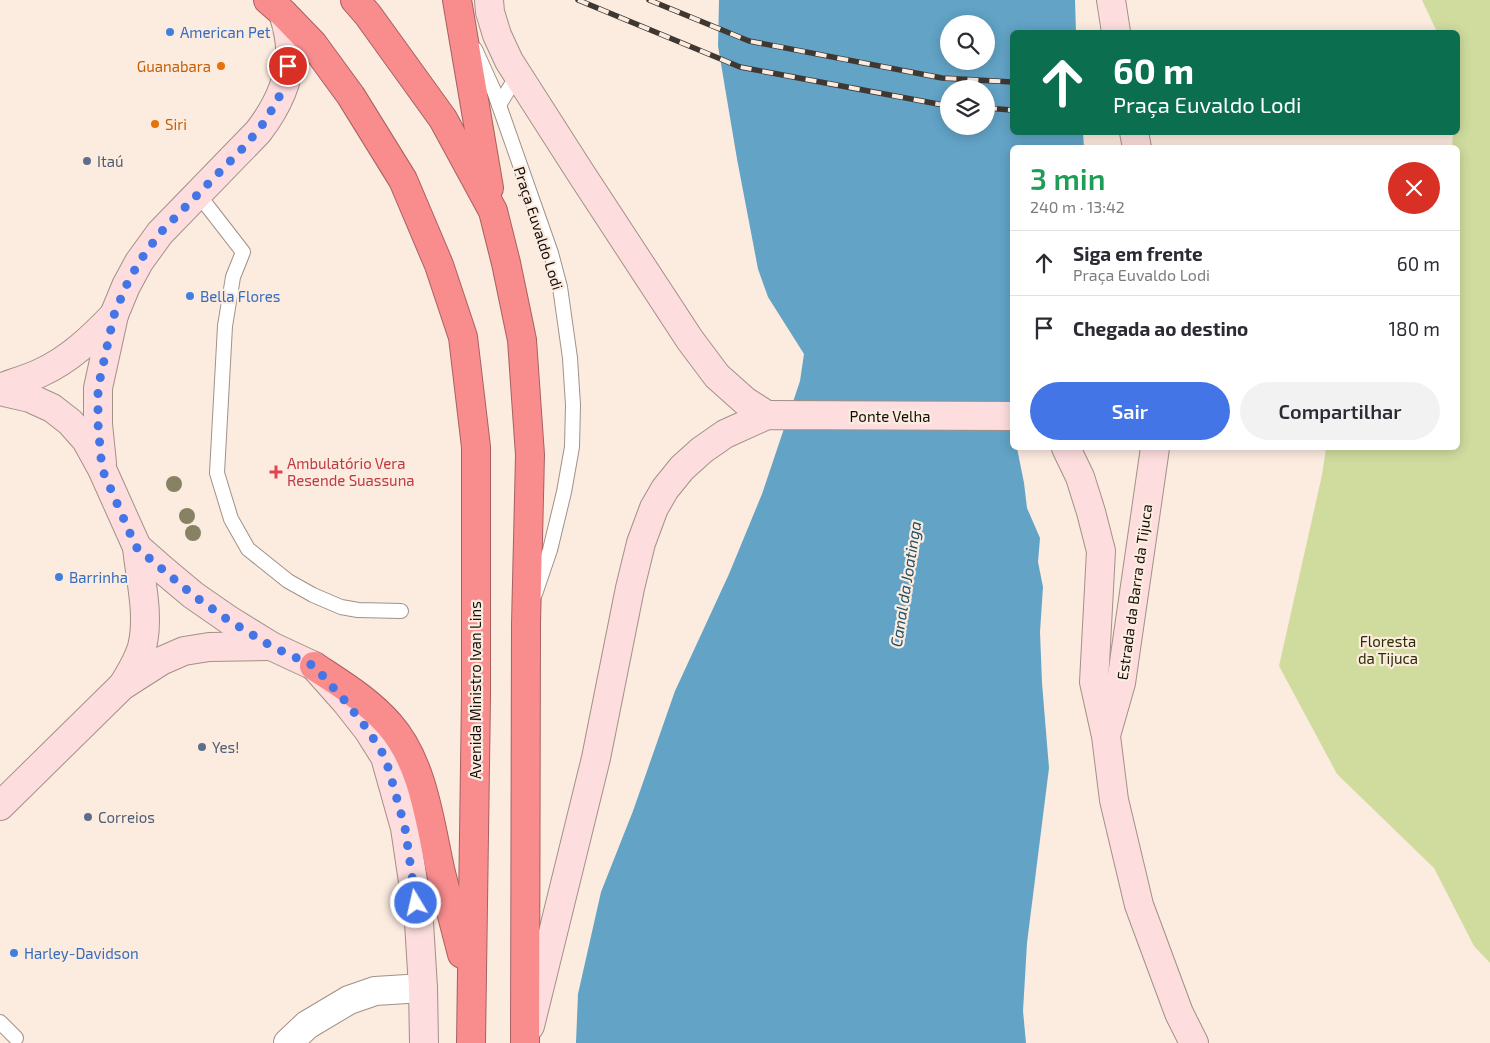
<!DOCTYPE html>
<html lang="pt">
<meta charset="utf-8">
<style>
:root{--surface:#fff;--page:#f2f2f3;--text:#2b2b33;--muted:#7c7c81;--line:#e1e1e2;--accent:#4475e6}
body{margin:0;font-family:"Exo 2",sans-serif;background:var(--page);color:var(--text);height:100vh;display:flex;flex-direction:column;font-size:19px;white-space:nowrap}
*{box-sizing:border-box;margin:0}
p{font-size:16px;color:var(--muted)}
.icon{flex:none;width:28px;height:28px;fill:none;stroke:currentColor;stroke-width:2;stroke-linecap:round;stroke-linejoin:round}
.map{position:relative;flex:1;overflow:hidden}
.sheet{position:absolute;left:1010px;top:145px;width:450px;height:305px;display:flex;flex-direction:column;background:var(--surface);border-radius:8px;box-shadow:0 2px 12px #0003}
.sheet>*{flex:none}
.banner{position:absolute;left:1010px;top:30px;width:450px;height:105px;border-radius:8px;box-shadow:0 2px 12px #0003;background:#0b6e4f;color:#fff;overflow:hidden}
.fabs{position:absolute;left:940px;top:15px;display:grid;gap:10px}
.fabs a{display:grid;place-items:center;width:55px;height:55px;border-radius:50%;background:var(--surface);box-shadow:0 2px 12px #0003;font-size:25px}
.pin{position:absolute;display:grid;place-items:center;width:42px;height:42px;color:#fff;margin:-21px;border:2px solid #fff;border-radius:50%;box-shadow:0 1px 5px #0007}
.me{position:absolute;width:55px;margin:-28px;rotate:351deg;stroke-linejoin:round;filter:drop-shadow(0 0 4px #0008)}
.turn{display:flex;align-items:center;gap:18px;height:105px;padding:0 20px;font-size:22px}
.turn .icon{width:65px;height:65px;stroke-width:2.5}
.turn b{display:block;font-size:35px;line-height:42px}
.round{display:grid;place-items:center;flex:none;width:52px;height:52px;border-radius:26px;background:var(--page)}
.headline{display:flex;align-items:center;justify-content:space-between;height:85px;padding:0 20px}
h1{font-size:30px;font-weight:600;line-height:38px;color:#1e9e55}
.button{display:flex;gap:10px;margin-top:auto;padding:10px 20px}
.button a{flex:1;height:58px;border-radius:30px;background:var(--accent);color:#fff;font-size:20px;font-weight:600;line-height:58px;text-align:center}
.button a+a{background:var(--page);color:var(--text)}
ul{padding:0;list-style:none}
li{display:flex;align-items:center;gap:15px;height:65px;padding:0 20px;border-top:1px solid var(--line)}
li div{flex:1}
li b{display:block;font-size:19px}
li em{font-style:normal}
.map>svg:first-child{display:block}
.green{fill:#d0dc9e}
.water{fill:#62a3c6;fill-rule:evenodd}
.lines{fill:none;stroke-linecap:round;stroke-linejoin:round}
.lane-casing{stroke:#a19187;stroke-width:16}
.street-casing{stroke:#a19187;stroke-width:30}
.secondary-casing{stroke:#a19187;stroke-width:30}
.highway-casing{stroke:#a8605f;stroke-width:30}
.lane{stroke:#fff;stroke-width:14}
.street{stroke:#fff;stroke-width:28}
.secondary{stroke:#fddddd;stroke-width:28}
.highway{stroke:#f98d8e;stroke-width:28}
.rail-casing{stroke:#3f3832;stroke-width:5.5}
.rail{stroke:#fcebdf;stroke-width:4;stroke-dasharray:11;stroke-linecap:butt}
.tree{fill:#878264}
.route{stroke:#4475e6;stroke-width:9;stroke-dasharray:0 16.2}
.shop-dot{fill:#3f7fe0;stroke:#fcebdf;stroke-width:2}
.food-dot{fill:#e8710a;stroke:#fcebdf;stroke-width:2}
.service-dot{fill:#5c6f8a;stroke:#fcebdf;stroke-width:2}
.health-dot{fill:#e0444e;stroke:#fcebdf;stroke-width:2}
.labels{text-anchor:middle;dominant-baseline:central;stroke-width:4.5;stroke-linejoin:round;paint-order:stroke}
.shop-label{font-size:15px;fill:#366cbe;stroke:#fcebdf;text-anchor:start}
.food-label{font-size:15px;fill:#c56008;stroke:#fcebdf;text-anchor:end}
.service-label{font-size:15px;fill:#4e5e75;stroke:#fcebdf;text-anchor:start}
.street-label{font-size:15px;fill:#120d09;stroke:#fcebdf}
.health-label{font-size:15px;fill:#be3a42;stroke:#fcebdf;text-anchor:start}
.park-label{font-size:15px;fill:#282d00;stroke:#fcebdf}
.water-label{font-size:16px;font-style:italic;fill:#1d5069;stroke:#fcebdf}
</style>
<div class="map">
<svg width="1490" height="1043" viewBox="0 0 1490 1043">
<rect width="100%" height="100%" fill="#fcebdf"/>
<polygon class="green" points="1422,0 1490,0 1490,963 1474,946 1434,868 1337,774 1279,666 1322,475 1326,448 1458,448 1458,148 1452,147 1453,133 1458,132 1458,32 1437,32"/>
<path class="water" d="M719,0H1075L1076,32H1012V132L1083,133L1084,147L1012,148V448H1017L1024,483L1027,508L1040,538L1038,562L1043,587L1040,632L1042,683L1049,768L1027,943L1023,1011L1026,1043H576L578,994L601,892L633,811L675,691L729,574L762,494L800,381L804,354L768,297L758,269L737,159L718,46ZM949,24H986V61H949ZM949,89H986V126H949Z"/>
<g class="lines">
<g class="lane-casing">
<g id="lane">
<polyline points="475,49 494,91 551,253 560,287 570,358 573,405 572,447 564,492 550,550 535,594"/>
<polyline points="499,105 518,74"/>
<polyline points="198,194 243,252 233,277 225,326 217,473 231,519 248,549 288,581 313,595 341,607 358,610 401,611"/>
<polyline points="0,1022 16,1038"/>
</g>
</g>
<g class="street-casing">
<polyline id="street" points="288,1043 307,1025 349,1000 375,991 423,988"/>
</g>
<g class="secondary-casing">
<g id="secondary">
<polyline points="489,0 490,12 497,35 509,61 580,172 690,340 717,376 745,401 767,415"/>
<polyline points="1111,0 1116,32"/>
<polyline points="1134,132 1137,148"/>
<path d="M0,388C13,383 27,379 40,373C69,360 92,338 114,315"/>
<polyline points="0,391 30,398 52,408 70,422 86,440 102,469 137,547 162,569 193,595 229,620 271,646 314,666 346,702 368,730 385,757 405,828 419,922 423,988 424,1043"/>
<polyline points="1066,448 1080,477 1091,512 1101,551 1094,682 1106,736 1114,800 1139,905 1179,1013 1194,1043"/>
<path d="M102,463L98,424V388L114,315L126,286L139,262L160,233L258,132C275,110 289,83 290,54C291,40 287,26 283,13"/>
<path d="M123,685C130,673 138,661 142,647C150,615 140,579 137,547"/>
<polyline points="1107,732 1121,683 1155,448"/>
<polyline points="0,806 122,686 161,661 184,651 209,647 271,646"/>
<polyline points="530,1026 596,758 630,588 641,543 654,508 665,489 682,468 702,450 725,434 767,415 1012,416"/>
</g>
</g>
<g class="highway-casing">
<g id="highway">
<polyline points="268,0 283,13 313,44 351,96 403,180 439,265 463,337 476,447 476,696 471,1043"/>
<polyline points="355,0 368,15 443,119 493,211 506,263 522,340 530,455 526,624 525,1043"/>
<polyline points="457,0 489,188"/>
<path d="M314,666C341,684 368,700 389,724C424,763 430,825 441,873C448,900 455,927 462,954"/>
</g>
</g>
<use href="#lane" class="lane"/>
<use href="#street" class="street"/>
<use href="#secondary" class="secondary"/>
<use href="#highway" class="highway"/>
<g class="rail-casing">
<g id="rail">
<polyline points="578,0 740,67 938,104 949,105"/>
<polyline points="649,0 749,41 942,78 1012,82"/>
<polyline points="986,108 1012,110"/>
</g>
</g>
<use href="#rail" class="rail"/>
</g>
<g class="tree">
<circle cx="174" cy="484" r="8"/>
<circle cx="187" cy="516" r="8"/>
<circle cx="193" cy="533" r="8"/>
</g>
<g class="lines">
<polyline class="route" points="288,66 284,88 266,120 246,145 160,233 139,262 126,286 114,315 98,388 98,424 102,469 136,547 162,569 193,595 228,620 271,646 314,666 346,702 368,730 385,757 392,781 405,828 416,903"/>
</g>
<g class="shop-dot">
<circle cx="170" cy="32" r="5"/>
<circle cx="190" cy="296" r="5"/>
<circle cx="59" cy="577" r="5"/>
<circle cx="14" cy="953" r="5"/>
</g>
<g class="food-dot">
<circle cx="221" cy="66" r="5"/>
<circle cx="155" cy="124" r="5"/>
</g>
<g class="service-dot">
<circle cx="87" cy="161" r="5"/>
<circle cx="202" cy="747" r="5"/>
<circle cx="88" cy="817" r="5"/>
</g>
<path class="health-dot" d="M273.5 464.5h5v5h5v5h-5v5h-5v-5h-5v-5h5z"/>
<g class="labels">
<g class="shop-label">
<text x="180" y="32">American Pet</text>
<text x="200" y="296">Bella Flores</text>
<text x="69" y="577">Barrinha</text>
<text x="24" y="953">Harley-Davidson</text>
</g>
<g class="food-label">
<text x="211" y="66">Guanabara</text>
<text x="165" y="124" text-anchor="start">Siri</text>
</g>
<g class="service-label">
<text x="97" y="161">Itaú</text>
<text x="212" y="747">Yes!</text>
<text x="98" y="817">Correios</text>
</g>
<g class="street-label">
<text transform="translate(539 228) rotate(72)">Praça Euvaldo Lodi</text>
<text x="890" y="416">Ponte Velha</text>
<text transform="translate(1134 592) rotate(-82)">Estrada da Barra da Tijuca</text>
<text transform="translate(475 690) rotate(-90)">Avenida Ministro Ivan Lins</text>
</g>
<g class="health-label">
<text x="287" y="463">Ambulatório Vera<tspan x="287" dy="17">Resende Suassuna</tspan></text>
</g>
<g class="park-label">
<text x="1388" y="641">Floresta<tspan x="1388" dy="17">da Tijuca</tspan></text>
</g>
<g class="water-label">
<text transform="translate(905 584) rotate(-81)">Canal da Joatinga</text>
</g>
</g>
</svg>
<div class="fabs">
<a><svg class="icon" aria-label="search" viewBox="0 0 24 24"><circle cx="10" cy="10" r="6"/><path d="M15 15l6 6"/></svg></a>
<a><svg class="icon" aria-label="layers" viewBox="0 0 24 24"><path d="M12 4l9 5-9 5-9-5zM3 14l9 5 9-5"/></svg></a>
</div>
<div class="pin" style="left:288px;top:66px;background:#d93025"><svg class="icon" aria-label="arrive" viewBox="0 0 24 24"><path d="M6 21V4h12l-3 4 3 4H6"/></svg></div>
<svg class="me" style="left:416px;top:903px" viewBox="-20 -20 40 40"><circle r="17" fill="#4475e6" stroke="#fff" stroke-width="3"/><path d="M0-11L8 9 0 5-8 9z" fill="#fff"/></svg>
<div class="banner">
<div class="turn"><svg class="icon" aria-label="ahead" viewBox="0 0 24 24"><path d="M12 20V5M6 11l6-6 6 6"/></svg><div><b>60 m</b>Praça Euvaldo Lodi</div></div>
</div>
<section class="sheet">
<div class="headline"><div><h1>3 min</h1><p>240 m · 13:42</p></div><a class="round" style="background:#d93025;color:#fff"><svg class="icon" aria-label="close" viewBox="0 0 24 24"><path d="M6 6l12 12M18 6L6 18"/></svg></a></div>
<ul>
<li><svg class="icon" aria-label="ahead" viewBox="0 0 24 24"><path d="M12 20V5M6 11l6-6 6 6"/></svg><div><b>Siga em frente</b><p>Praça Euvaldo Lodi</p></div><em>60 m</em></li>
<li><svg class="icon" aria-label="arrive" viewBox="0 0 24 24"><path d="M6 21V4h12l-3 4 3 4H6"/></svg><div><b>Chegada ao destino</b></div><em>180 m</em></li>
</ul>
<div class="button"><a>Sair</a><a>Compartilhar</a></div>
</section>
</div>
